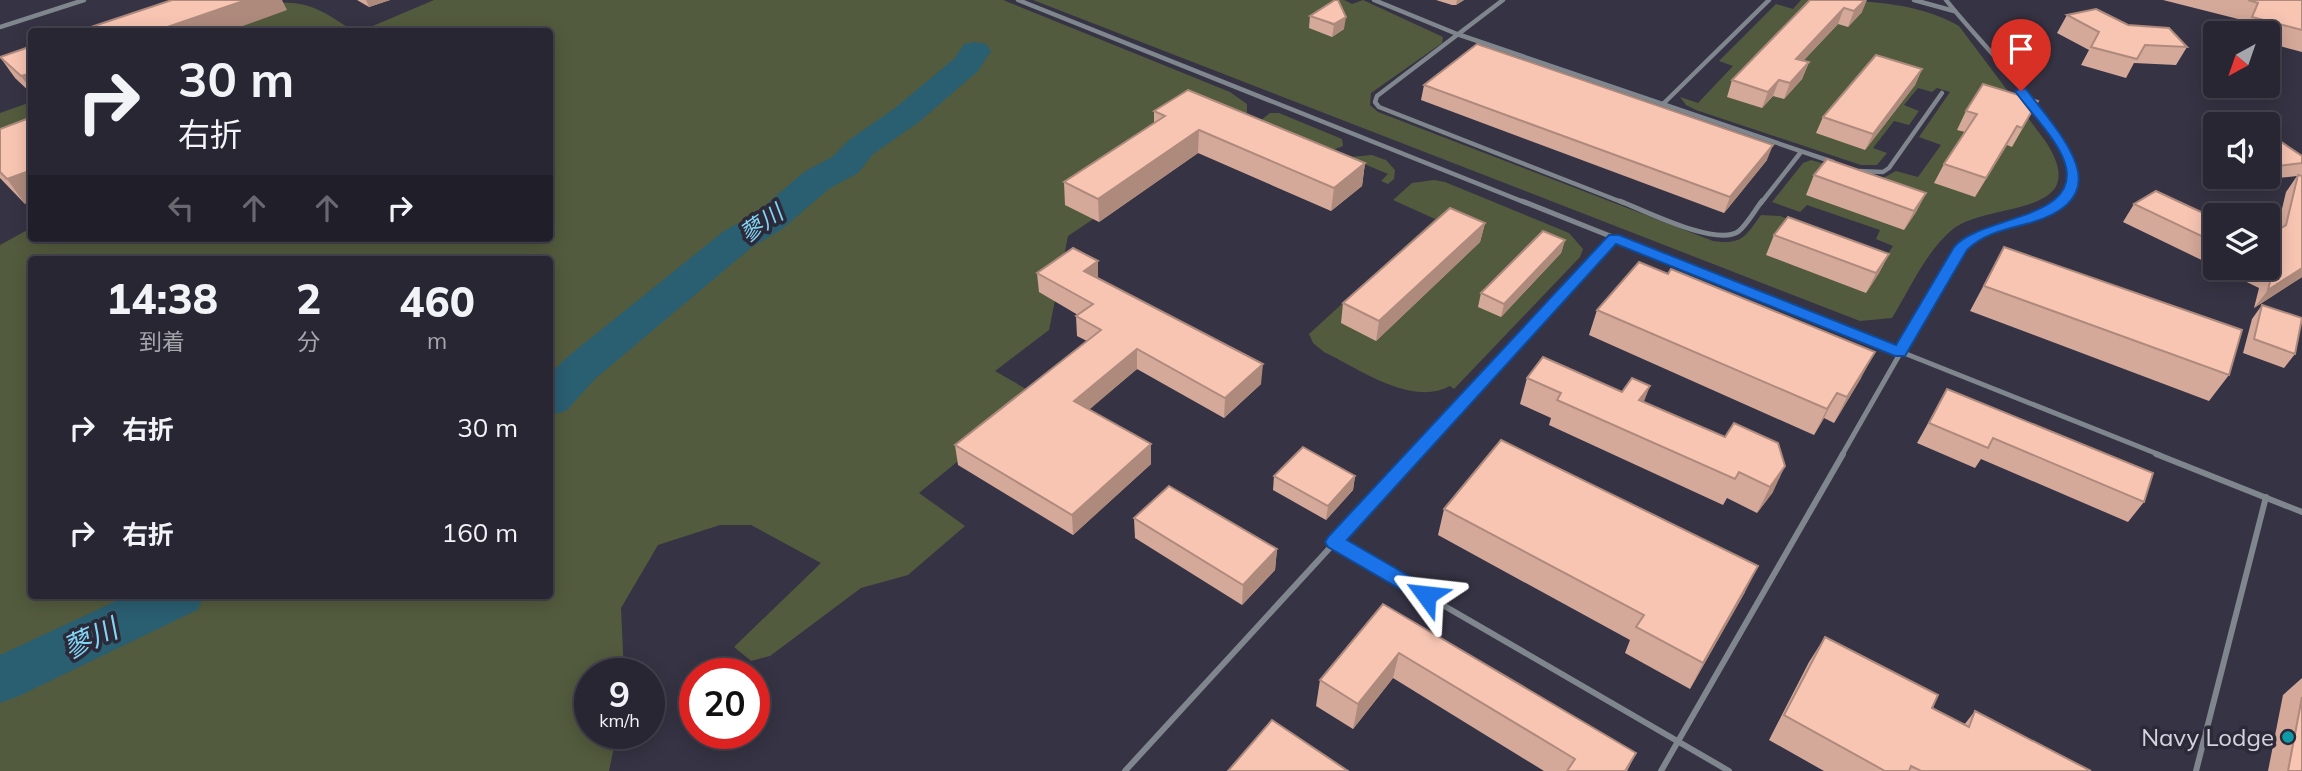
<!DOCTYPE html>
<html lang="ja">
<meta charset="utf-8">
<style>
:root{--surface:#282633;--page:#34323f;--text:#f1f3f6;--muted:#a5a5ac;--line:#44434e}
body{margin:0;font-family:Mulish,"Noto Sans JP",sans-serif;background:var(--page);color:var(--text);height:100vh;display:flex;flex-direction:column;font-size:26px;white-space:nowrap}
*{box-sizing:border-box;margin:0}
p{font-size:23px;color:var(--muted)}
.icon{flex:none;width:38px;height:38px;fill:none;stroke:currentColor;stroke-width:2;stroke-linecap:round;stroke-linejoin:round}
.map{position:relative;flex:1;overflow:hidden}
.panel{position:absolute;left:28px;top:256px;width:525px;height:343px;display:flex;flex-direction:column;background:var(--surface);border-radius:7px;box-shadow:0 4px 18px #0003,0 0 0 2px var(--line)}
.panel>*{flex:none}
.banner{position:absolute;left:28px;top:28px;width:525px;height:214px;border-radius:7px;box-shadow:0 4px 18px #0003,0 0 0 2px var(--line);background:#282633;color:var(--text);overflow:hidden}
.needle{width:46px;rotate:220deg}
.controls{position:absolute;left:2203px;top:21px;display:grid;gap:14px}
.controls a{display:grid;place-items:center;width:77px;height:77px;border-radius:7px;background:var(--surface);box-shadow:0 4px 18px #0003,0 0 0 2px var(--line);font-size:35px}
.speed{position:absolute;left:574px;top:658px;display:flex;gap:14px;font-size:35px;font-weight:700;text-align:center}
.speed>*{display:grid;place-content:center;width:91px;height:91px;border-radius:50%;background:var(--surface);box-shadow:0 4px 18px #0003,0 0 0 2px var(--line);line-height:1}
.speed small{font-size:18px;font-weight:400}
.speed .limit{border:10px solid #d22;background:#fff;color:#111}
.pin{position:absolute;display:grid;place-items:center;width:60px;height:60px;color:#fff;margin:-72px -30px;border-radius:50% 50% 50% 0;rotate:-45deg;box-shadow:0 0 7px #0007}
.pin .icon{rotate:45deg}
.me{position:absolute;width:77px;margin:-38px;rotate:300deg;stroke-linejoin:round;filter:drop-shadow(0 0 5px #0008)}
.turn{display:flex;align-items:center;gap:24px;height:147px;padding:0 35px;font-size:32px}
.turn .icon{width:91px;height:91px;stroke-width:2.5}
.turn b{display:block;font-size:49px;line-height:60px}
.lanes{display:flex;align-items:center;height:66px;padding:0 35px;background:#0003;justify-content:center;gap:35px;direction:ltr}
.lanes .off{opacity:.35}
.eta{display:flex;justify-content:space-evenly;align-items:center;height:119px;text-align:center}
.eta b{font-size:42px;font-weight:800;line-height:49px}
ul{padding:0;list-style:none}
li{display:flex;align-items:center;gap:21px;height:105px;padding:0 35px}
li div{flex:1}
li b{display:block;font-size:26px}
li em{font-style:normal}
.map>svg:first-child{display:block}
.green{fill:#535b3e;fill-rule:evenodd}
.lines{fill:none;stroke-linecap:round;stroke-linejoin:round}
.river{fill:#2a5e71;fill-rule:evenodd}
.lane-far2{stroke:#7f868d;stroke-width:4.5}
.lane-far1{stroke:#7f868d;stroke-width:5}
.lane{stroke:#7f868d;stroke-width:6}
.wall{fill:#d5a99a}
.shaded-wall{fill:#ae8a7d}
.building{fill:#f8c5b3;stroke:#ae8a7d;stroke-width:2}
.route{fill:#1a73e8;stroke:#114b97;stroke-width:2}
.culture-dot{fill:#0f9aa8;stroke:#2c2939;stroke-width:2.5}
.labels{text-anchor:middle;dominant-baseline:central;stroke-width:7;stroke-linejoin:round;paint-order:stroke}
.water-label{font-size:23px;font-style:italic;fill:#82d6f7;stroke:#2c2939}
.near-poi-label{font-size:24px;fill:#d3d2dd;stroke:#2c2939;text-anchor:end}
.near-water-label{font-size:28px;font-style:italic;fill:#82d6f7;stroke:#2c2939}
</style>
<div class="map">
<svg width="2302" height="771" viewBox="0 0 2302 771">
<rect width="100%" height="100%" fill="#363344"/>
<g class="green">
<path d="M205,0H274L280,3C310,0 330,16 354,31L112,32Z"/>
<path d="M434,0H1003L1230,92L1247,104V116L1068,236L1049,330L995,371L1038,396L919,493L965,526L908,575L861,588L770,656L751,661L734,647L821,563L751,525H720L658,545L621,608L624,674H590V733H617L609,771H0V245L31,228L32,238H550V32L361,31ZM32,259H550V595H32Z"/>
<path d="M1033,0H1344L1352,4L1363,0L1443,37L1442,43L1371,93L1370,105L1378,112L1713,241C1742,245 1745,237 1761,215L1780,216L1887,255L1893,246L1876,239L1880,230L1807,205L1800,212L1772,202L1803,163L1811,160L1875,178L1885,177L1896,171L1918,177L1941,145L1919,137L1950,92L1937,88L1932,92L1918,88L1904,105L1919,111L1909,125L1894,121L1873,148L1887,153L1877,165H1861L1696,110L1686,105L1680,97L1698,103L1733,66L1719,61L1776,4L1793,9L1801,0C1854,0 1915,0 1959,26L2046,142C2095,218 1988,201 1953,229C1926,251 1910,289 1892,318L1860,321Z"/>
<polygon points="31,102 31,136 0,147 0,113"/>
<polygon points="1270,113 1279,113 1342,139 1343,146 1333,150 1260,121"/>
<polygon points="1372,155 1386,160 1395,170 1394,179 1388,184 1381,181 1388,174 1357,161 1327,159"/>
<path d="M1434,180L1445,182L1569,233L1583,249L1580,257L1454,389L1450,386C1411,407 1360,369 1324,352L1313,343L1309,334L1435,219L1393,200L1412,183Z"/>
</g>
<g class="lines">
<g class="river">
<polygon points="975,42 986,44 991,51 978,71 919,122 873,154 858,173 830,188 781,230 752,247 596,378 566,411 550,415 550,374 566,358 724,231 755,214 804,172 832,157 849,140 895,108 955,58 964,44"/>
<polygon points="129,595 205,595 197,610 19,696 0,703 0,655"/>
</g>
<g class="lane-far2">
<polyline points="1018,0 1526,203"/>
<polyline points="1374,0 1457,34 1833,162"/>
<polyline points="1503,0 1377,96 1375,102 1379,107 1624,203"/>
<polyline points="1914,0 1954,11"/>
<path d="M1946,0C1976,39 2064,125 2072,169C2075,182 2067,194 2058,203"/>
<polyline points="0,27 84,0"/>
<polyline points="1663,104 1769,0"/>
<polyline points="1859,171 1883,172 1889,168 1942,93"/>
<polyline points="1761,203 1801,152"/>
</g>
<g class="lane-far1">
<polyline points="1522,201 2160,455"/>
<path d="M1620,201C1643,210 1718,248 1739,231C1748,223 1755,210 1762,201"/>
<polyline points="1415,455 1614,238"/>
<path d="M1842,455L1961,247C1991,224 2032,226 2060,201"/>
</g>
<g class="lane">
<polyline points="2156,454 2302,512"/>
<polyline points="1334,542 1729,771"/>
<polyline points="1125,771 1416,454"/>
<polyline points="1661,771 1843,454"/>
<polyline points="2196,771 2266,497"/>
</g>
</g>
<g class="wall">
<polygon points="357,0 390,0 369,7"/>
<polygon points="1436,0 1464,0 1456,5 1452,5"/>
<polygon points="1810,0 1862,12 1848,27 1838,24 1803,61 1809,62 1802,79 1784,99 1773,96 1762,108 1727,97 1732,80"/>
<polygon points="2163,0 2302,0 2302,52 2268,43 2268,33 2241,33 2246,21"/>
<polygon points="2067,15 2128,25 2187,47 2176,65 2134,63 2126,78 2081,65 2089,50 2057,33"/>
<polygon points="1310,16 1344,29 1332,37 1309,28"/>
<polygon points="32,46 32,94 15,78 0,57"/>
<polygon points="1922,69 1915,85 1865,150 1816,133 1823,117"/>
<polygon points="1424,85 1767,160 1724,213 1421,100"/>
<polygon points="1154,111 1365,163 1362,186 1331,211 1198,153 1099,222 1065,205 1064,182 1154,123"/>
<polygon points="1966,111 2028,119 2012,147 2007,145 1975,197 1934,183 1944,164 1965,132 1957,130"/>
<polygon points="2212,123 2216,124 2216,144 2204,136"/>
<polygon points="0,129 25,204 0,178"/>
<polygon points="2268,133 2302,156 2302,277 2254,308 2259,288 2218,268 2268,268 2286,192 2297,176 2268,179 2264,177 2268,177"/>
<polygon points="1814,175 1926,193 1916,212 1904,230 1806,195"/>
<polygon points="2134,204 2216,219 2216,267 2123,222"/>
<polygon points="1485,223 1480,242 1376,341 1341,323 1343,303"/>
<polygon points="1774,235 1889,254 1879,273 1866,293 1766,255"/>
<polygon points="1565,240 1561,253 1501,317 1478,307 1481,293"/>
<polygon points="2004,247 2229,375 2209,401 1970,311"/>
<polygon points="1037,273 1098,278 1261,384 1224,418 1137,369 1089,409 1151,464 1073,535 958,465 955,445 1087,341 1077,336 1076,316 1078,315 1039,292"/>
<polygon points="2262,305 2295,354 2284,368 2243,353 2252,319"/>
<polygon points="1597,310 1861,378 1834,423 1824,418 1814,435 1589,335"/>
<polygon points="1527,378 1644,402 1725,437 1734,423 1773,492 1757,513 1727,498 1723,505 1549,425 1551,418 1520,404"/>
<polygon points="1947,389 2144,502 2128,522 1981,459 1975,468 1917,443"/>
<polygon points="1274,476 1355,476 1353,490 1326,520 1273,490"/>
<polygon points="1444,509 1745,592 1690,689 1625,653 1630,640 1438,535"/>
<polygon points="1134,518 1277,549 1275,570 1242,605 1135,538"/>
<polygon points="1383,604 1636,753 1627,771 1544,771 1393,678 1353,729 1316,706 1320,680"/>
<polygon points="1825,637 1932,708 1964,725 1975,711 2091,771 1824,771 1769,740 1809,662"/>
<polygon points="2302,678 2302,771 2268,771 2283,695"/>
</g>
<g class="shaded-wall">
<polygon points="246,0 282,0 287,10 226,32 153,32"/>
<polygon points="366,0 390,0 369,7"/>
<polygon points="1457,0 1464,0 1456,5"/>
<polygon points="1865,0 1867,0 1862,12 1848,27 1854,11"/>
<polygon points="1844,8 1838,24 1790,75 1796,59"/>
<polygon points="1346,17 1344,29 1332,37 1334,24"/>
<polygon points="1809,62 1802,79 1784,99 1790,83"/>
<polygon points="1922,69 1915,85 1865,150 1873,134"/>
<polygon points="32,73 32,91 21,76"/>
<polygon points="1779,80 1773,96 1762,108 1768,92"/>
<polygon points="2017,126 2007,145 1975,197 1986,178"/>
<polygon points="1199,130 1198,153 1099,222 1098,199"/>
<polygon points="1773,145 1767,160 1724,213 1730,197"/>
<polygon points="1365,163 1362,186 1331,211 1334,188"/>
<polygon points="32,170 32,201 25,204 7,179"/>
<polygon points="1926,193 1916,212 1904,230 1914,211"/>
<polygon points="1485,223 1480,242 1376,341 1379,321"/>
<polygon points="1565,240 1561,253 1501,317 1504,304"/>
<polygon points="1889,254 1879,273 1866,293 1876,273"/>
<polygon points="1098,261 1098,281 1084,271"/>
<polygon points="2302,268 2302,277 2254,308 2268,290"/>
<polygon points="1137,349 1137,369 1076,421 1074,401"/>
<polygon points="1875,352 1861,378 1834,423 1847,397"/>
<polygon points="1263,364 1261,384 1224,418 1225,398"/>
<polygon points="1650,386 1640,412 1639,400"/>
<polygon points="1837,393 1824,418 1814,435 1827,409"/>
<polygon points="1151,444 1151,464 1073,535 1072,515"/>
<polygon points="1785,466 1773,492 1757,513 1770,487"/>
<polygon points="1355,476 1353,490 1326,520 1328,506"/>
<polygon points="1277,549 1275,570 1242,605 1243,585"/>
<polygon points="1758,566 1745,592 1690,689 1703,663"/>
<polygon points="1399,653 1393,678 1353,729 1358,704"/>
</g>
<g class="building">
<polygon points="172,0 246,0 153,32 76,32"/>
<polygon points="1335,0 1338,0 1346,17 1334,24 1310,16"/>
<polygon points="1810,0 1865,0 1854,11 1844,8 1796,59 1809,62 1790,83 1779,80 1768,92 1732,80"/>
<polygon points="2248,0 2302,0 2302,30 2252,17 2258,3"/>
<polygon points="2096,9 2128,25 2169,28 2187,47 2145,45 2137,59 2091,47 2099,32 2067,15"/>
<polygon points="1477,44 1773,145 1730,197 1424,85"/>
<polygon points="32,46 32,73 21,76 0,57"/>
<polygon points="1876,55 1922,69 1873,134 1823,117"/>
<polygon points="1983,84 2038,101 2022,128 2017,126 1986,178 1944,164 1977,114 1966,111"/>
<polygon points="1188,90 1365,163 1334,188 1199,130 1098,199 1064,182 1165,116 1154,111"/>
<polygon points="32,117 32,170 7,179 0,172 0,129"/>
<polygon points="2246,119 2254,124 2216,125 2212,123"/>
<polygon points="2268,133 2302,156 2302,163 2277,166 2268,160"/>
<polygon points="1827,159 1926,193 1914,211 1814,175"/>
<polygon points="2298,175 2302,176 2302,268 2268,290 2273,270 2268,268 2268,236 2286,225"/>
<polygon points="2156,191 2216,219 2216,243 2134,204"/>
<polygon points="1450,208 1485,223 1379,321 1343,303"/>
<polygon points="1788,217 1889,254 1876,273 1774,235"/>
<polygon points="1543,231 1565,240 1504,304 1481,293"/>
<polygon points="2004,247 2242,330 2229,375 1984,286"/>
<polygon points="1073,248 1098,261 1084,271 1263,364 1225,398 1137,349 1074,401 1151,444 1072,515 955,445 1101,330 1076,316 1093,304 1037,273"/>
<polygon points="1639,262 1668,274 1671,269 1875,352 1847,397 1837,393 1827,409 1597,310"/>
<polygon points="2262,305 2302,318 2295,354 2254,339"/>
<polygon points="1543,357 1622,392 1632,378 1650,386 1639,400 1725,437 1734,423 1778,443 1785,466 1770,487 1739,472 1735,479 1557,400 1561,393 1527,378"/>
<polygon points="1947,389 2153,473 2144,502 1993,438 1988,448 1929,423"/>
<polygon points="1501,440 1758,566 1703,663 1636,627 1644,615 1444,509"/>
<polygon points="1303,447 1355,476 1328,506 1274,476"/>
<polygon points="1169,486 1277,549 1243,585 1134,518"/>
<polygon points="1383,604 1636,753 1625,771 1567,771 1575,759 1399,653 1358,704 1320,680"/>
<polygon points="1825,637 1938,695 1932,708 1969,727 1975,711 2091,771 1921,771 1911,766 1909,771 1885,771 1784,715"/>
<polygon points="2302,697 2302,771 2288,771"/>
<polygon points="1272,720 1348,771 1228,771"/>
</g>
<path class="route" d="M2021,88L2026,89C2059,134 2124,196 2030,223C2008,229 1984,233 1967,250L1905,356H1895L1616,244L1347,540L1433,590L1435,595L1433,600L1426,603L1419,600L1328,547L1325,542L1328,537L1609,235H1619L1896,345L1954,247C1980,215 2089,220 2063,158C2053,135 2030,112 2015,91Z"/>
<circle class="culture-dot" cx="2288" cy="737" r="7"/>
<g class="labels">
<g class="water-label">
<text transform="translate(761 223) rotate(-35)">蓼川</text>
</g>
<g class="near-poi-label">
<text x="2274" y="737">Navy Lodge</text>
</g>
<g class="near-water-label">
<text transform="translate(90 638) rotate(-25)">蓼川</text>
</g>
</g>
</svg>
<div class="controls">
<a><svg class="needle" viewBox="-14 -14 28 28"><path d="M0-13l5 13h-10z" fill="#e53935"/><path d="M0 13l5-13h-10z" fill="#a5a5ac"/></svg></a>
<a><svg class="icon" aria-label="sound" viewBox="0 0 24 24"><path d="M4 9h4l5-4v14l-5-4H4zM17 9q2 3 0 6"/></svg></a>
<a><svg class="icon" aria-label="layers" viewBox="0 0 24 24"><path d="M12 4l9 5-9 5-9-5zM3 14l9 5 9-5"/></svg></a>
</div>
<div class="speed"><div>9<small>km/h</small></div><div class="limit">20</div></div>
<div class="pin" style="left:2021px;top:91px;background:#d93025"><svg class="icon" aria-label="arrive" viewBox="0 0 24 24"><path d="M6 21V4h12l-3 4 3 4H6"/></svg></div>
<svg class="me" style="left:1426px;top:595px" viewBox="-20 -20 40 40"><path d="M0-17L14 15 0 8-14 15z" fill="#1a73e8" stroke="#fff" stroke-width="4"/></svg>
<div class="banner">
<div class="turn"><svg class="icon" aria-label="right" viewBox="0 0 24 24"><path d="M7 20v-9h11M14 6l5 5-5 5"/></svg><div><b>30 m</b>右折</div></div>
<div class="lanes"><svg class="icon off" aria-label="left" viewBox="0 0 24 24"><path d="M17 20v-9H6M10 6l-5 5 5 5"/></svg><svg class="icon off" aria-label="ahead" viewBox="0 0 24 24"><path d="M12 20V5M6 11l6-6 6 6"/></svg><svg class="icon off" aria-label="ahead" viewBox="0 0 24 24"><path d="M12 20V5M6 11l6-6 6 6"/></svg><svg class="icon" aria-label="right" viewBox="0 0 24 24"><path d="M7 20v-9h11M14 6l5 5-5 5"/></svg></div>
</div>
<section class="panel">
<div class="eta">
<div><b>14:38</b><p>到着</p></div>
<div><b>2</b><p>分</p></div>
<div><b>460</b><p>m</p></div>
</div>
<ul>
<li><svg class="icon" aria-label="right" viewBox="0 0 24 24"><path d="M7 20v-9h11M14 6l5 5-5 5"/></svg><div><b>右折</b></div><em>30 m</em></li>
<li><svg class="icon" aria-label="right" viewBox="0 0 24 24"><path d="M7 20v-9h11M14 6l5 5-5 5"/></svg><div><b>右折</b></div><em>160 m</em></li>
</ul>
</section>
</div>
